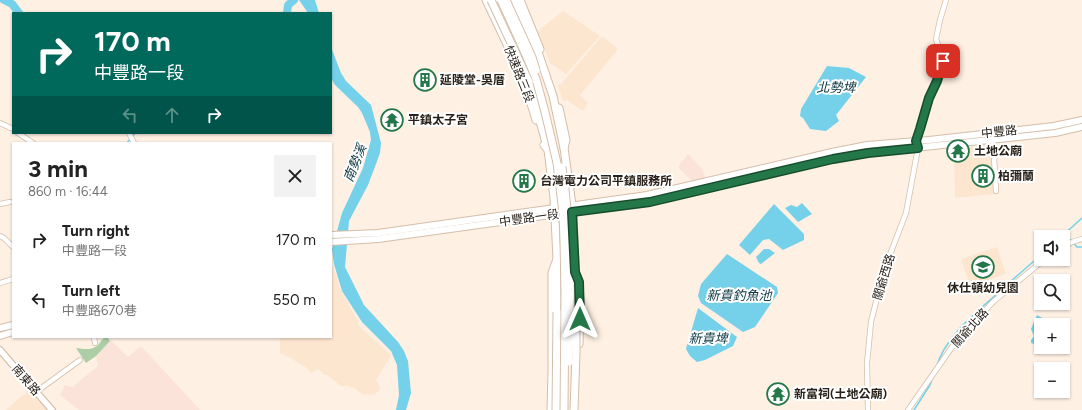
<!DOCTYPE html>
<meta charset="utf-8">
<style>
:root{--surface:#fff;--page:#f2f2f2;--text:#222;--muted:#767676}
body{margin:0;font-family:Figtree,"Noto Sans TC",sans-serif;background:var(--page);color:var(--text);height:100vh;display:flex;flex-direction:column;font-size:15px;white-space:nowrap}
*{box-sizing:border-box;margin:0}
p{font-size:13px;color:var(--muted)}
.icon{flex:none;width:22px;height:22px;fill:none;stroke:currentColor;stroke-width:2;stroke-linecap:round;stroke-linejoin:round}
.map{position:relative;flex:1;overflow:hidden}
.sheet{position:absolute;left:12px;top:142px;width:320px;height:196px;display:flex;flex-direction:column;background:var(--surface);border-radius:0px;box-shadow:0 1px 3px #0004}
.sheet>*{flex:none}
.top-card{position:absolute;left:12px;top:12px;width:320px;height:122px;border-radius:0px;box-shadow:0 1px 3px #0004;background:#00695c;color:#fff;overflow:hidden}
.controls{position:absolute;left:1034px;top:230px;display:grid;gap:8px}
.controls a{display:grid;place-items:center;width:36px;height:36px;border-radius:0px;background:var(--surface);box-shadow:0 1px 3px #0004;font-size:20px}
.pin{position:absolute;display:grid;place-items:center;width:34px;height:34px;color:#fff;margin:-17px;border-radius:8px;box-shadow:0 2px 6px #0006}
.me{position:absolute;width:44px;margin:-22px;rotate:0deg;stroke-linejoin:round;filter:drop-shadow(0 0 3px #0008)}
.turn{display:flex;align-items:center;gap:14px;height:84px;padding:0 16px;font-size:18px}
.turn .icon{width:52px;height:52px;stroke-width:2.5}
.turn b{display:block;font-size:28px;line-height:34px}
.lanes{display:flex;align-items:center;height:38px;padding:0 16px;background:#0003;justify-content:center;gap:20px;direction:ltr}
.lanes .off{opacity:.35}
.round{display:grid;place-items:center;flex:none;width:42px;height:42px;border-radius:0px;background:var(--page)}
.overview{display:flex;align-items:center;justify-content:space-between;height:68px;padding:0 16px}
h1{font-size:24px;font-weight:700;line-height:30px}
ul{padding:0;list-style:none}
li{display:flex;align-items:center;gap:12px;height:60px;padding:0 16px}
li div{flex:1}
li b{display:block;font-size:15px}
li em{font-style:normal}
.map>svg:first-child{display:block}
.commercial{fill:#fbe3d9}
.built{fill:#fde6d0}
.green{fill:#abcea7}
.water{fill:#75d1e9}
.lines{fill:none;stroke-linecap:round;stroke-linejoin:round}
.stream{stroke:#75d1e9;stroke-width:1.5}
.river{stroke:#75d1e9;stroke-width:8}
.minor-casing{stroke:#d4bea9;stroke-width:6}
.tertiary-casing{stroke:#d4bea9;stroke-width:8}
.secondary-casing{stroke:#d4bea9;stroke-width:8}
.primary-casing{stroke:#d4bea9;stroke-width:9}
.trunk-casing{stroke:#d4bea9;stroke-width:9}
.minor{stroke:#fff;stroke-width:4.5}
.tertiary{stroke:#fff;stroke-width:5.5}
.secondary{stroke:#fff;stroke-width:6}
.primary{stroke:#fff;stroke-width:7}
.trunk{stroke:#fff;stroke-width:7}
.trunk-bridge-casing{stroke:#d4bea9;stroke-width:9;stroke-linecap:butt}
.trunk-bridge{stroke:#fff;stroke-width:7}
.route-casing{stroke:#174d2f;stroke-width:10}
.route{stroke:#247749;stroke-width:7}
.labels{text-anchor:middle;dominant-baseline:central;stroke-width:4;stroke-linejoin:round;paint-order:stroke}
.street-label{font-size:12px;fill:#2a221a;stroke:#fff}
.poi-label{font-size:12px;font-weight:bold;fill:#2a221a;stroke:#fff;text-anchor:start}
.water-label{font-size:13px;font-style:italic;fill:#093540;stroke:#fff}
</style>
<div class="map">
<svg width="1082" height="410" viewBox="0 0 1082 410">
<rect width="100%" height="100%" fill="#fef0e3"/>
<g class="commercial">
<polygon points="688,154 702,169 706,179 693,182 678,167"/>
<polygon points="111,340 128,357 141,346 200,410 79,410 60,395 65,385 72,387 98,366 96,356"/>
</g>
<g class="built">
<polygon points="563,11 600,36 566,74 550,63 538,31"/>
<polygon points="602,36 618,49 580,95 588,103 583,111 567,100 563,101 558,85 561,84"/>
<polygon points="991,144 995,194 955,198 954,149"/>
<polygon points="997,247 1006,274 970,286 961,259"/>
<polygon points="332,263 341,291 358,321 358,325 391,355 376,380 379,385 380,390 375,394 370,395 367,394 365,395 360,393 356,389 348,386 341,386 327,375 324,375 318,369 311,373 307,368 292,359 280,353 280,337 331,337"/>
<polygon points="29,390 46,410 6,410"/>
</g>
<path class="green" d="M106,337H107L110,341L96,356L86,363L76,348C84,349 93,351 99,344C101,341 102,339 106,337Z"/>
<g class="water">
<polygon points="299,0 315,0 319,13 308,13"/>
<polygon points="331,47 341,73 346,81 371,105 381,143 380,153 376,164 368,185 349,221 346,256 345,267 364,305 398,342 404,351 408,361 411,393 406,410 396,410 399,395 397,365 391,351 362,322 342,291 334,264 332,249 342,213 363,168 371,140 370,132 362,113 358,107 335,85 331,78"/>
<polygon points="827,66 849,68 866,77 836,115 839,121 826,131 810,129 803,118 800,116 801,109"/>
<polygon points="802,203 812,214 798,222 785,208 791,205 797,207"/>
<polygon points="774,204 804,234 804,240 783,250 769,239 763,240 750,255 739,245"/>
<polygon points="764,249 769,249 775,253 761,264 759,263 756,257"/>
<polygon points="727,254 777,287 778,293 755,327 743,332 701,303 698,296 701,284"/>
<polygon points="698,308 737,337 733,346 705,360 697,362 690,356 686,349"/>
<polygon points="1037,315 1046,320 1051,325 1041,325 1041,344 1034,344 1031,343 1031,340 1034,336 1031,329"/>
</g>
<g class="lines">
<g class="stream">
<polyline points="127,143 135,133"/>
<polyline points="1065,234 1077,247 1082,247"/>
<polyline points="1061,237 1082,218"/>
<path d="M936,368C945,337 973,315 997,294C1011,281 1026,268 1041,255"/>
<polyline points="914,410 930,385 932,379"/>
</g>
<g class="river">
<polyline points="4,0 12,4 19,13"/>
<polyline points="287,13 288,5 294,0"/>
</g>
<g class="minor-casing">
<g id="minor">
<polyline points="0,123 13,129"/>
<polyline points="18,133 33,143"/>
<polyline points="129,133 134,143"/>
<polyline points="993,140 996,191"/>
<polyline points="0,204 10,202"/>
<polyline points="0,236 4,238 13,247"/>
<polyline points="1063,248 1072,242 1082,239"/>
<polyline points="0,283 13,279"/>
<polyline points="94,337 95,343"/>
<polyline points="36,392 80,360"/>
<polyline points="868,410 867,363 871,322 884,270 906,213 918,148 916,141 929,98 937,81 943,61 936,39 940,20 946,0"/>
<polyline points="908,410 957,340 994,301 1045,259"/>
</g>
</g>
<g class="tertiary-casing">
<g id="tertiary">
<polyline points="495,0 534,85 536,91"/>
<polyline points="560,321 561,367"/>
<polyline points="0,350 52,410"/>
<polyline points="560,410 561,375"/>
</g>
</g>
<g class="secondary-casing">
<g id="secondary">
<polyline points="569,213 648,202 833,159 868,153 1055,133 1082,127"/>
<polyline points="331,235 378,233 647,195 832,152 867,145 929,140 1054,126 1082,120"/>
<polyline points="331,242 378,239 558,214"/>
<polyline points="0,328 13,325"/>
<polyline points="0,336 13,332"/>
</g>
</g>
<g class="primary-casing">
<g id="primary">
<polyline points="486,0 505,40 525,84 536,120"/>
<polyline points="520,0 540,49"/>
<polyline points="559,108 566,140 564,148 573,212 575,272 579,282 580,306 579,344"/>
<polyline points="544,145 548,150 554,198 557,259 552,273 552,371 551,410"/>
</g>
</g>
<g class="trunk-casing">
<g id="trunk">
<polyline points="514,0 539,55 553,96 564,148"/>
<polyline points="529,82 548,150"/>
<polyline points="575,272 576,310"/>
<polyline points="557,312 557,259"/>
</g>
</g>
<use href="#minor" class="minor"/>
<use href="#tertiary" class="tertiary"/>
<use href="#secondary" class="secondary"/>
<use href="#primary" class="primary"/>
<use href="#trunk" class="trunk"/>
<g class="trunk-bridge-casing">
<g id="trunk-bridge">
<polyline points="491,0 529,82"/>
<polyline points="501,0 526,55 536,79 545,112 557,163 563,213 564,242 565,291 564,410"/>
<polyline points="506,0 532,57 536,70"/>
<path d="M562,167C572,231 571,297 569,362"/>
<polyline points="556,410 557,312"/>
<polyline points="574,410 576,353 576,310"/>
</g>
</g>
<use href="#trunk-bridge" class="trunk-bridge"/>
</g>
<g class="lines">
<g class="route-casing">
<polyline id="route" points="580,319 579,282 575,272 572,212 650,202 833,159 868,153 918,148 916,141 920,129 929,98 937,81 943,61"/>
</g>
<use href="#route" class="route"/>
</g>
<defs>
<g id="building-ring" transform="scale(1.15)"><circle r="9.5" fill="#fff" stroke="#247749" stroke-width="1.5"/><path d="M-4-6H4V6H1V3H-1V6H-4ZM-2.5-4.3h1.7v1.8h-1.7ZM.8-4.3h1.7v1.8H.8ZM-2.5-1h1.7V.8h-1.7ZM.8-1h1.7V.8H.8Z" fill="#247749"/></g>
<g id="temple-ring" transform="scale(1.15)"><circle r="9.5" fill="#fff" stroke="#247749" stroke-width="1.5"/><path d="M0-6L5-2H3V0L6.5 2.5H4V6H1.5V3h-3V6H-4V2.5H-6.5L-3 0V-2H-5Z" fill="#247749"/></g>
<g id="school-ring" transform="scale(1.15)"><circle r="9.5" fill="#fff" stroke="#247749" stroke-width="1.5"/><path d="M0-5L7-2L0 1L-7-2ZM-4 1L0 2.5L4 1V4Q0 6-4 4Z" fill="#247749"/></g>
</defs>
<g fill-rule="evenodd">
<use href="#building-ring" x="425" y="80"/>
<use href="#temple-ring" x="392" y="120"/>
<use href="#temple-ring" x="958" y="151"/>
<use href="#building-ring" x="983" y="176"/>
<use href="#building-ring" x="524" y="181"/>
<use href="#school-ring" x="983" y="267"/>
<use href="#temple-ring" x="778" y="394"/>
</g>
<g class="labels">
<g class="street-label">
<text transform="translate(519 74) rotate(68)">快速路三段</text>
<text transform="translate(999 132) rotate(-6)">中豐路</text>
<text transform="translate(529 218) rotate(-8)">中豐路一段</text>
<text transform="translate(884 277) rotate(-73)">關爺西路</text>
<text transform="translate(970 328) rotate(-48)">關爺北路</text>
<text transform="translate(26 380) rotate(49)">南東路</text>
</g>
<g class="poi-label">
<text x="440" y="80">延陵堂-吳厝</text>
<text x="408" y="120">平鎮太子宮</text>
<text x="974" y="151">土地公廟</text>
<text x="998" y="176">柏彌蘭</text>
<text x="540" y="181">台灣電力公司平鎮服務所</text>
<text x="983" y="288" text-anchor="middle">休仕頓幼兒園</text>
<text x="794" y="394">新富祠(土地公廟)</text>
</g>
<g class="water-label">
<text x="836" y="87">北勢埤</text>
<text transform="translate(355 163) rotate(-68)">南勢溪</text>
<text x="739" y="295">新貴釣魚池</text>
<text x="708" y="338">新貴埤</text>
</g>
</g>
</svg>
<div class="controls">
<a><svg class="icon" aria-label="sound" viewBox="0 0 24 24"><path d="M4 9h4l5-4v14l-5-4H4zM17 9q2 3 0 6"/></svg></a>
<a><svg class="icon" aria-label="search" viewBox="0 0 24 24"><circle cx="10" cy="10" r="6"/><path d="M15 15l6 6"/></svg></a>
<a>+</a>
<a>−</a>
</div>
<div class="pin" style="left:943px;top:61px;background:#d93025"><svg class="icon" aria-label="arrive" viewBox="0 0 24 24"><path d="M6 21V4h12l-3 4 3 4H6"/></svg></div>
<svg class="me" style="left:580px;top:319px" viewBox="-20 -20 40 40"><path d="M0-17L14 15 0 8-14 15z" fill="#247749" stroke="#fff" stroke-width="4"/></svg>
<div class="top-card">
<div class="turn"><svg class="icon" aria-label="right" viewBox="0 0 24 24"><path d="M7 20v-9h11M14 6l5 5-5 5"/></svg><div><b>170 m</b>中豐路一段</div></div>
<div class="lanes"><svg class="icon off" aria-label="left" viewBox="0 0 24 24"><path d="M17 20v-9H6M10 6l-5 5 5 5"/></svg><svg class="icon off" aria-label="ahead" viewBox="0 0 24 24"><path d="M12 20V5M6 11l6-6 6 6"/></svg><svg class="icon" aria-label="right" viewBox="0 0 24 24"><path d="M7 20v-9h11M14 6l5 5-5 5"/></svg></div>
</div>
<section class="sheet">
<div class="overview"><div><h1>3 min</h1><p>860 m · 16:44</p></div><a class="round"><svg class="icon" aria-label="close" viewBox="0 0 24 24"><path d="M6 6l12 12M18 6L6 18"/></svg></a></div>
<ul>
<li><svg class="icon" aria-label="right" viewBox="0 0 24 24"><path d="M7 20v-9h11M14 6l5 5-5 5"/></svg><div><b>Turn right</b><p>中豐路一段</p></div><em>170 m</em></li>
<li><svg class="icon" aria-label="left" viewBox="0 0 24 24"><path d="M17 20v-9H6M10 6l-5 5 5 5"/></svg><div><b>Turn left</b><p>中豐路670巷</p></div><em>550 m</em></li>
</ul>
</section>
</div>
